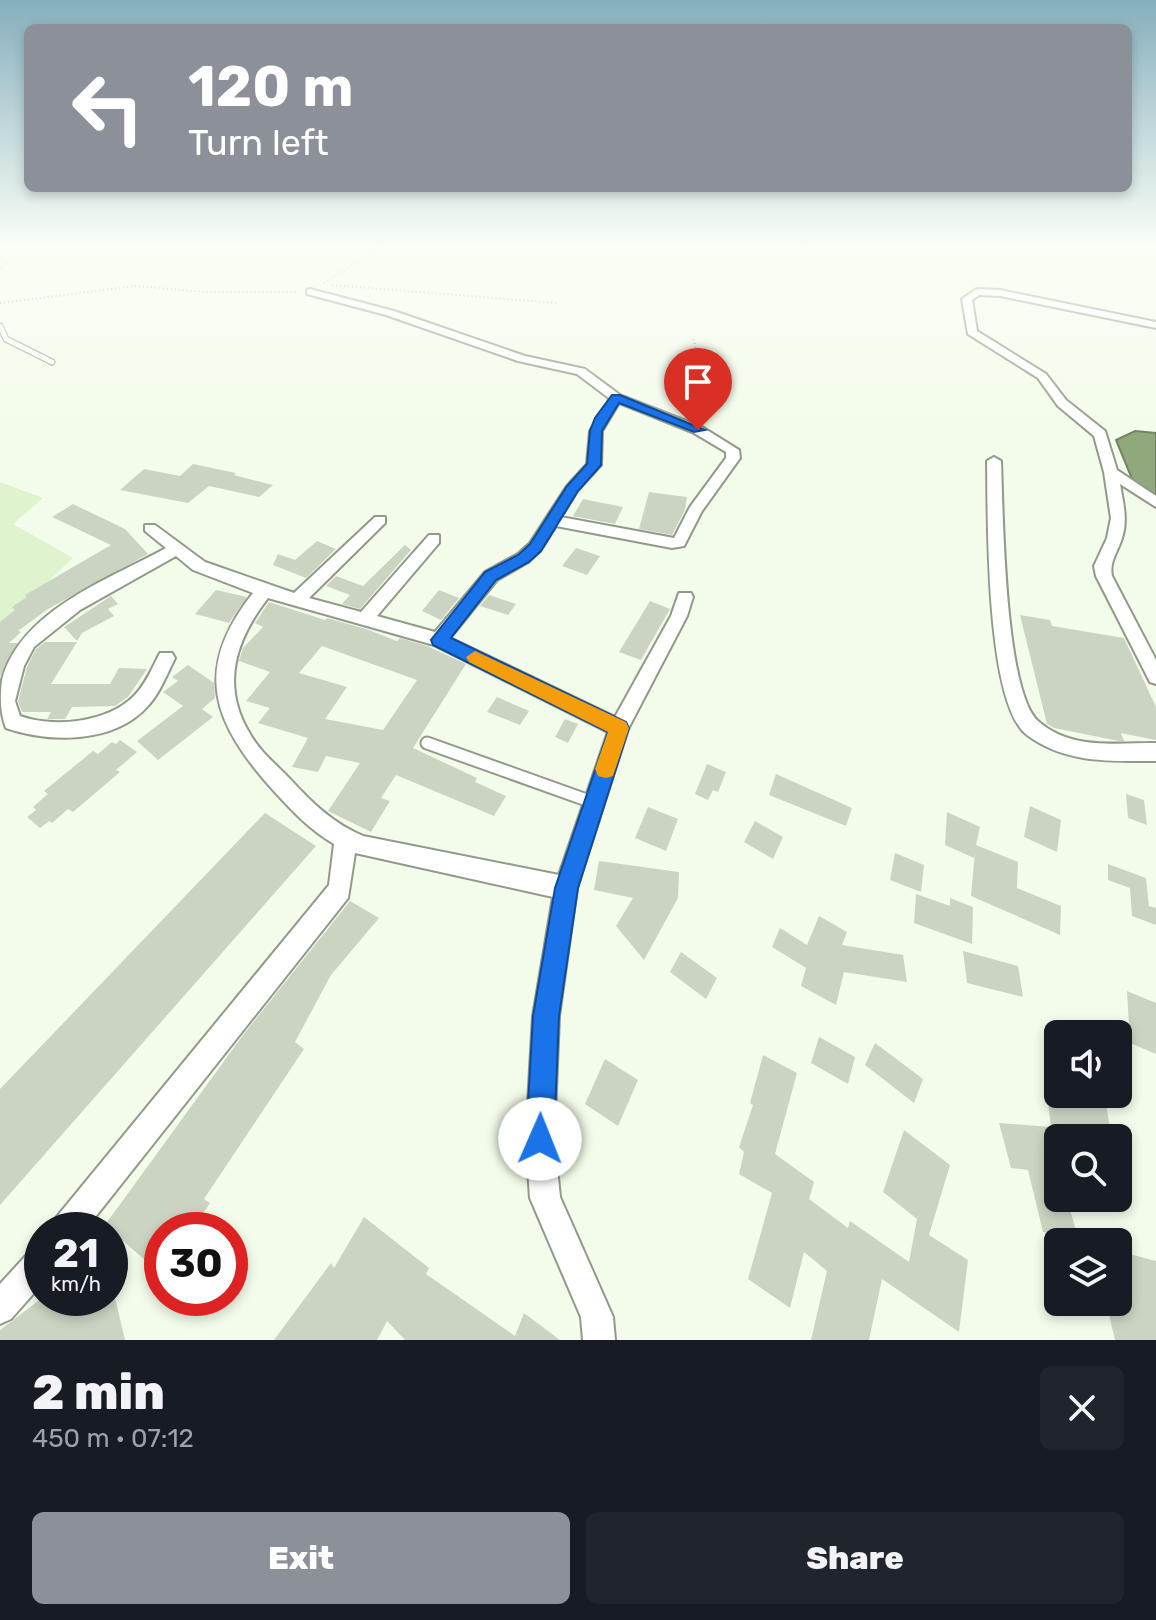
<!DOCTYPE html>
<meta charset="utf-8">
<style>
:root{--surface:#171b24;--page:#20242c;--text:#f1f3f6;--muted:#9ea1a6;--accent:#8c9099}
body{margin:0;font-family:Rubik,sans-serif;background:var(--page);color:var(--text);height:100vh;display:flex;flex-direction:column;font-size:30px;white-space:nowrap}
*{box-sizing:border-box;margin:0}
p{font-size:26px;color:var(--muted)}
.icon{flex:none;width:44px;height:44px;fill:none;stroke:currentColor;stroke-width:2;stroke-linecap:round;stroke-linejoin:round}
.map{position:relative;height:1340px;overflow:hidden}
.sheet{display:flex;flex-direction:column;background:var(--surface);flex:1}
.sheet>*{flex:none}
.top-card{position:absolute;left:24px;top:24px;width:1108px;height:168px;border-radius:12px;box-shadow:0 4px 12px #0003;background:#8c9099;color:#fff;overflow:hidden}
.fabs{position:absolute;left:1044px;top:1020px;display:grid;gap:16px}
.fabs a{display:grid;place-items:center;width:88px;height:88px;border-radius:12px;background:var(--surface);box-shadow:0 4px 12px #0003;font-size:40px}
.speed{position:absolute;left:24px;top:1212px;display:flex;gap:16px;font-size:40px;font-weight:700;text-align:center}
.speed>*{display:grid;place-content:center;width:104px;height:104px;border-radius:50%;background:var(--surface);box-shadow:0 4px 12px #0003;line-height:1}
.speed small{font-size:20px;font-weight:400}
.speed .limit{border:12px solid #d22;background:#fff;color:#111}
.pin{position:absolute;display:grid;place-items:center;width:68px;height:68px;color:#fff;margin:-82px -34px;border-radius:50% 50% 50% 0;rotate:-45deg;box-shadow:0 0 8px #0007}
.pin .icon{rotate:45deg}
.me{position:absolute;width:88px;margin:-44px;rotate:1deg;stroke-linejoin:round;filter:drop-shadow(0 0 6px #0008)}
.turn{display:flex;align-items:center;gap:28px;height:168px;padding:0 32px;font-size:36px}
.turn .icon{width:104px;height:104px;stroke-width:2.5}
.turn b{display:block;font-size:56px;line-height:68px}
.round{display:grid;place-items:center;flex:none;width:84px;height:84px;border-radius:12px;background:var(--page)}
.headline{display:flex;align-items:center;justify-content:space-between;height:136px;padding:0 32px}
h1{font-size:48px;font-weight:800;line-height:60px}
.action{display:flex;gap:16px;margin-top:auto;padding:16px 32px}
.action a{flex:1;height:92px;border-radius:12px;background:var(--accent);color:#fff;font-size:32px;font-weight:800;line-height:92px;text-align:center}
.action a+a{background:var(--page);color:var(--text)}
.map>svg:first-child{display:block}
.green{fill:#dff3ce}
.water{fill:#91a77c;stroke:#738463;stroke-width:2}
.building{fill:#cbd4c3;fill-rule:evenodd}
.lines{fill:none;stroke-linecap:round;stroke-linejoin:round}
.lane-far1-casing{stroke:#919a89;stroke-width:7}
.lane-casing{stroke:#919a89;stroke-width:15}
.street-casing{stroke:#919a89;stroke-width:4}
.path{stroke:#9ca396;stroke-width:2;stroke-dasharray:1 3;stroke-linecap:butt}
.lane-far1{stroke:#fff;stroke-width:5}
.lane{stroke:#fff;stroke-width:11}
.street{fill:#fff;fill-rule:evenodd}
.route{fill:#1a73e8;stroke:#114b97;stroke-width:2}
.slow{fill:#f59e0b}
</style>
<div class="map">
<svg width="1156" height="1340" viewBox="0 0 1156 1340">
<rect width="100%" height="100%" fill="#f3fceb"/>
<polygon class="green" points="0,482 43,498 13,524 73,558 0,626"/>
<polygon class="water" points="1135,431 1156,433 1156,498 1132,479 1116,440"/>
<g class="building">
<polygon points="193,464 236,473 234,475 273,485 259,497 209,486 188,503 120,490 144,469 180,476"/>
<polygon points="649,492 687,497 685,510 672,535 639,529"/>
<polygon points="583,499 623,507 615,524 573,516"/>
<polygon points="73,504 125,529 148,554 48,609 18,631 21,632 9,643 18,643 0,677 0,622 15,610 12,607 27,597 25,595 111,545 52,517"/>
<polygon points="317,541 336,549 306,578 273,565 278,554 295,560"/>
<polygon points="405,545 411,550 360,609 342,604 350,595 326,586 336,576 363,586"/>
<polygon points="576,548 600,556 587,575 562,566"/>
<polygon points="216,590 247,597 229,623 195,614"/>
<polygon points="439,590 459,598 441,620 422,611"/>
<polygon points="489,595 516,604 508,615 480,606"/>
<polygon points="111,596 118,604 108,609 114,616 82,633 77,641 64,627"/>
<polygon points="650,601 670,609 641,660 619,652"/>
<path d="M269,602L325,620L327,618L366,629L397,641L400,638L427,646L466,664L413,748L477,778L475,782L506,796L494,816L396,775L381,798L390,801L371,832L328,811L360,763L326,756L318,772L292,767L308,738L258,723L270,708L246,701L270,672L239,661L243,648L263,627L255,623ZM322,646L417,680L383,730L325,719L347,687L299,673Z"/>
<polygon points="1020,615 1050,620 1052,626 1124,638 1156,707 1156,740 1121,733 1124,741 1119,741 1054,728 1047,724"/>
<polygon points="45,642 77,642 51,684 110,684 119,668 147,669 128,697 115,706 72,707 65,719 47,719 51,712 22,712 18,701 27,667 36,649"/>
<polygon points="188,665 214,683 215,698 202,709 213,717 158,760 137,741 183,706 163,692 178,681 172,677"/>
<polygon points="497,697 529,711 520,725 487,712"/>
<polygon points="565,719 578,724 568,743 555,737"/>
<polygon points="120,740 137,752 116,770 120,772 73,812 68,809 52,823 49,821 40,828 27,817 36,810 33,807 48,794 44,791 93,751 98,754 112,742 116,744"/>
<polygon points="707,764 726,772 718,792 713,790 708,800 695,794"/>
<polygon points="776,774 852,808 846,826 769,795"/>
<polygon points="1126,794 1144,800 1147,825 1128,818"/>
<polygon points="1030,806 1061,820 1057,852 1024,837"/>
<polygon points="648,807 678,819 666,851 635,838"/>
<polygon points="947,812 980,827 976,845 1018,862 1017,888 1061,906 1060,935 971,896 975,851 974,858 945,845"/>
<polygon points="265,813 316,846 0,1205 0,1089"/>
<polygon points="755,821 783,837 773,859 744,842"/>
<polygon points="895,853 924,865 921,892 890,880"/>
<polygon points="599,861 679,872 678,898 644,960 616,926 633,898 594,890"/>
<polygon points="1108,864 1146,878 1149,906 1156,908 1156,925 1132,916 1130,888 1108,880"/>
<polygon points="916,894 950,906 950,898 973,907 972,944 914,923"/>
<polygon points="350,901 379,918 331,975 295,1042 304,1049 204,1199 210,1203 192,1230 162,1230 162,1275 105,1225 243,1035"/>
<polygon points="819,916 847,932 842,945 903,955 907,982 844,972 836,1005 801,986 806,968 772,947 780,928 807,945"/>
<polygon points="963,951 1018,966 1023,997 967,983"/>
<polygon points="681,952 717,978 706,999 670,972"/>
<polygon points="1127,991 1156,1003 1156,1054 1130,1043"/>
<polygon points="819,1037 855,1057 848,1084 811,1063"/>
<polygon points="875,1043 923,1079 914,1103 865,1065"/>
<polygon points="763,1055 797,1073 775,1154 814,1182 809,1199 848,1228 850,1221 909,1262 917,1219 883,1192 904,1130 950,1165 929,1235 968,1260 959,1332 882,1279 869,1340 811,1340 827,1271 804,1252 790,1308 748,1279 772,1193 739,1174 744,1152 739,1147 753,1105 750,1103"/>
<polygon points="605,1059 638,1080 618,1126 585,1104"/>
<polygon points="1044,1070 1058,1074 1058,1094 1104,1094 1112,1138 1076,1128 1080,1138 1058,1138 1058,1198 1067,1198 1078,1238 1043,1232 1028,1170 1011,1168 999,1123 1051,1127"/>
<polygon points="364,1217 429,1268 426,1274 515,1336 524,1313 560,1340 405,1340 387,1321 377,1340 274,1340 331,1263 334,1268"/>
<polygon points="1118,1251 1156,1261 1156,1340 1115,1340 1106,1302 1118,1302"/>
<polygon points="42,1298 115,1298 125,1340 0,1340 0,1330"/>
</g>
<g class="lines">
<g class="lane-far1-casing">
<polyline id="lane-far1" points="0,326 6,339 52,362"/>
</g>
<g class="lane-casing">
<polyline id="lane" points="427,743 595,803"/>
</g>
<g class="street-casing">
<g id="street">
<path d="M310,289L394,311L525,356L585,369L620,395L702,427L739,450L740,458L702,511L684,546L672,548L556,526L540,551L528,562L497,580L450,638L615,717L671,616L679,593H691L693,597L687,616L628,729L577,888L559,1016L554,1139L560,1197L613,1317L615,1340H583L581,1317L530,1198L526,1139L533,1016L553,897L355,853L348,898L85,1230H51L55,1219L329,885L334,844C310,830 292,811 273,790C213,723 192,670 253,593L193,570L176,556L80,610L34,647L24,666L15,701L20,716C54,728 107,723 134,696C146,684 152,668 160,653H172L175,658C167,674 160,693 147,707C113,744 49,743 6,728C0,713 0,696 2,680C21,610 108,580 166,548L145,531V525H155L205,562L294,593L375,517H385V523L309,598L361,612L429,535H439V543L377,616L435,632L485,572L518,554L530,543L567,486L587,464L590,431L610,399L577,374L518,361L386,315L307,294V290ZM619,403L694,433L726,452V458L690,507L674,538L561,517L577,491L601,465L602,431ZM268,598L434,645L608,732L559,875L363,836C334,824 312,803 291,780C277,765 260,752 250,734C220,685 236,639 268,598Z"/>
<path d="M977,289L1000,290L1156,322V328L1000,296L979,295L972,300L977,331L1046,374L1066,400L1105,431L1117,470L1156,496V507L1120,484C1123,502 1128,520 1122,538C1118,552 1109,561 1112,576L1156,660V684L1150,682L1096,576L1094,566L1107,538L1111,518L1104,472L1094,436L1058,406L1038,378L968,334L962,299Z"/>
<path d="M994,457L1001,461C1003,511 1004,690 1038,721C1070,750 1116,743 1156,743V761C1110,761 1066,764 1027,735C985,703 988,515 987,461Z"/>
<polygon points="42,1245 42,1284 11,1319 0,1324 0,1284 31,1250"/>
</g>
</g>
<g class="path">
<polyline points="786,243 836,254"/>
<polyline points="0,268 19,256"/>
<polyline points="324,283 386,243"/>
<polyline points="332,285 556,303"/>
<polyline points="0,303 136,286 206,292 299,292"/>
<polyline points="682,408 707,399 718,383 698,356 693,338"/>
</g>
<use href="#lane-far1" class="lane-far1"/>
<use href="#lane" class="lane"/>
<use href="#street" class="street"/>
</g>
<linearGradient id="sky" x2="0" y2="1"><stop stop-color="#85afbd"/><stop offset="0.57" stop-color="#fafef6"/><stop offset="1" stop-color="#fafef6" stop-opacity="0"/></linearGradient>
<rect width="1156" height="430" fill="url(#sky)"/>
<polygon class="route" points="612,395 620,395 705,430 694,432 619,403 602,431 601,465 578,491 541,551 529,562 496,580 451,638 626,722 629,728 578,888 559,1016 554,1139 550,1149 540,1153 530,1149 526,1139 533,1016 555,888 608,732 433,645 431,640 485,572 518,555 530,544 567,486 587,464 590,431 595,418"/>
<polygon class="slow" points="475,651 626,722 629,728 613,776 606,778 598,776 595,769 608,732 469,662 466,657"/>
</svg>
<div class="fabs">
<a><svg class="icon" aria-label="sound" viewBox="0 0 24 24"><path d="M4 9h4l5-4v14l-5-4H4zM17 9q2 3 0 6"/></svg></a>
<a><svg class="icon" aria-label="search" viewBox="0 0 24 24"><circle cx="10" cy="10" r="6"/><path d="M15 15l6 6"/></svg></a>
<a><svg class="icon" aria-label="layers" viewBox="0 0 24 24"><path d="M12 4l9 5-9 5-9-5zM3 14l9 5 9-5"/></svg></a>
</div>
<div class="speed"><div>21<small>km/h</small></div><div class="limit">30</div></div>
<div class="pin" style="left:698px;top:430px;background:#d93025"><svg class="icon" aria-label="arrive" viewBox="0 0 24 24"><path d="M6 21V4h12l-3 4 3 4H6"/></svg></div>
<svg class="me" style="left:540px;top:1139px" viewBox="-20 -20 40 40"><circle r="19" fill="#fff"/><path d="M0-13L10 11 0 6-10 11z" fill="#1a73e8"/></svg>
<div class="top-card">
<div class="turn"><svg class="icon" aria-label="left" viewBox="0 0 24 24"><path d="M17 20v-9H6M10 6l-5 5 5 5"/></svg><div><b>120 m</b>Turn left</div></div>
</div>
</div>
<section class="sheet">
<div class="headline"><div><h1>2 min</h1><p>450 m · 07:12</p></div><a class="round"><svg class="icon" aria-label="close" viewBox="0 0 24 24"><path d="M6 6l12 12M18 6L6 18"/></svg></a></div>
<div class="action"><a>Exit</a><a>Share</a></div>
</section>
